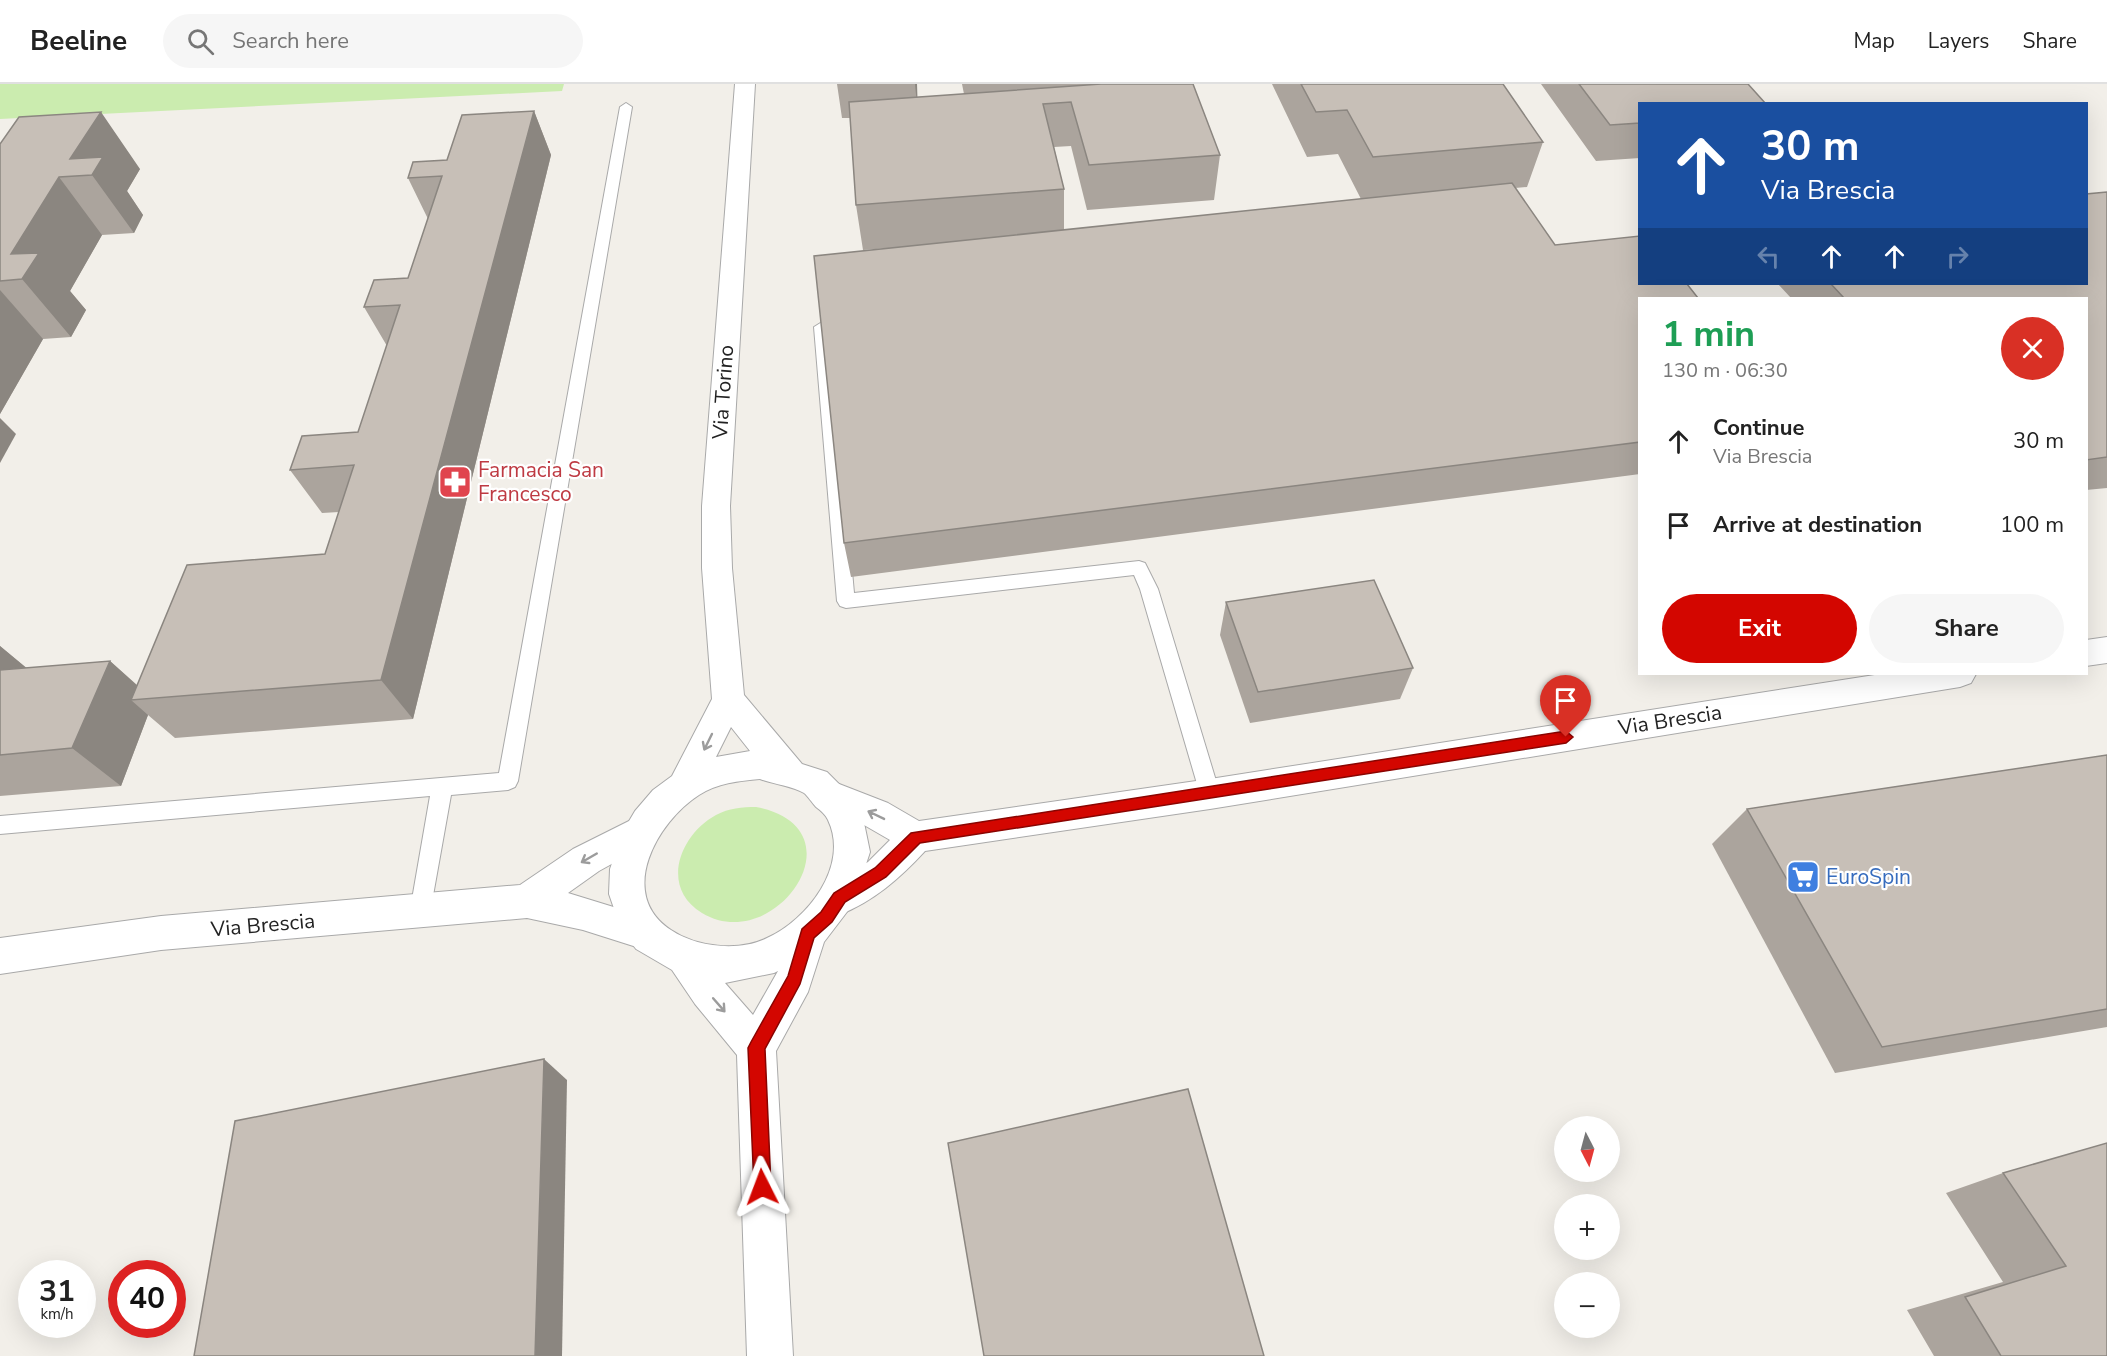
<!DOCTYPE html>
<meta charset="utf-8">
<style>
:root{--surface:#fff;--page:#f6f6f6;--text:#222;--muted:#767676;--line:#e0e0e0;--accent:#d30600}
body{margin:0;font-family:"Nunito Sans",sans-serif;background:var(--page);color:var(--text);height:100vh;display:flex;flex-direction:column;font-size:22px;white-space:nowrap}
*{box-sizing:border-box;margin:0}
p{font-size:20px;color:var(--muted)}
.icon{flex:none;width:33px;height:33px;fill:none;stroke:currentColor;stroke-width:2;stroke-linecap:round;stroke-linejoin:round}
.map{position:relative;flex:1;overflow:hidden}
.side{position:absolute;left:1638px;top:213px;width:450px;height:378px;display:flex;flex-direction:column;background:var(--surface);border-radius:0px;box-shadow:0 6px 24px #0002}
.side>*{flex:none}
.hud{position:absolute;left:1638px;top:18px;width:450px;height:183px;border-radius:0px;box-shadow:0 6px 24px #0002;background:#1a4fa0;color:#fff;overflow:hidden}
.needle{width:39px;rotate:174deg}
.controls{position:absolute;left:1554px;top:1032px;display:grid;gap:12px}
.controls a{display:grid;place-items:center;width:66px;height:66px;border-radius:50%;background:var(--surface);box-shadow:0 6px 24px #0002;font-size:30px}
.speed{position:absolute;left:18px;top:1176px;display:flex;gap:12px;font-size:30px;font-weight:700;text-align:center}
.speed>*{display:grid;place-content:center;width:78px;height:78px;border-radius:50%;background:var(--surface);box-shadow:0 6px 24px #0002;line-height:1}
.speed small{font-size:15px;font-weight:400}
.speed .limit{border:9px solid #d22;background:#fff;color:#111}
.pin{position:absolute;display:grid;place-items:center;width:51px;height:51px;color:#fff;margin:-62px -26px;border-radius:50% 50% 50% 0;rotate:-45deg;box-shadow:0 0 6px #0007}
.pin .icon{rotate:45deg}
.me{position:absolute;width:66px;margin:-33px;rotate:357deg;stroke-linejoin:round;filter:drop-shadow(0 0 4px #0008)}
.turn{display:flex;align-items:center;gap:21px;height:126px;padding:0 24px;font-size:27px}
.turn .icon{width:78px;height:78px;stroke-width:2.5}
.turn b{display:block;font-size:42px;line-height:51px}
.lanes{display:flex;align-items:center;height:57px;padding:0 24px;background:#0003;justify-content:center;gap:30px;direction:ltr}
.lanes .off{opacity:.35}
.round{display:grid;place-items:center;flex:none;width:63px;height:63px;border-radius:32px;background:var(--page)}
.summary{display:flex;align-items:center;justify-content:space-between;height:102px;padding:0 24px}
h1{font-size:36px;font-weight:700;line-height:45px;color:#1e9e55}
.action{display:flex;gap:12px;margin-top:auto;padding:12px 24px}
.action a{flex:1;height:69px;border-radius:36px;background:var(--accent);color:#fff;font-size:24px;font-weight:700;line-height:69px;text-align:center}
.action a+a{background:var(--page);color:var(--text)}
ul{padding:0;list-style:none}
li{display:flex;align-items:center;gap:18px;height:84px;padding:0 24px}
li div{flex:1}
li b{display:block;font-size:22px}
li em{font-style:normal}
header{display:flex;align-items:center;gap:36px;box-sizing:border-box;height:84px;padding:0 30px;background:var(--surface);border-bottom:2px solid var(--line)}
header strong{font-size:28px}
nav{display:flex;gap:33px;margin-inline-start:auto;font-size:21px}
.search{width:420px;height:54px;background:var(--page);display:flex;align-items:center;gap:15px;box-sizing:border-box;padding:0 21px;border-radius:33px;color:var(--muted);font-size:22px}
.map>svg:first-child{display:block}
.grass{fill:#cbecaf}
.lines{fill:none;stroke-linecap:round;stroke-linejoin:round}
.service-casing{stroke:#a9a9a9;stroke-width:2}
.minor-casing{stroke:#a9a9a9;stroke-width:2}
.tertiary-casing{stroke:#a9a9a9;stroke-width:2}
.service{fill:#fff;fill-rule:evenodd}
.minor{fill:#fff;fill-rule:evenodd}
.tertiary{fill:#fff;fill-rule:evenodd}
.wall{fill:#aba49d}
.shaded-wall{fill:#8b8680}
.building{fill:#c7bfb7;stroke:#8b8680;stroke-width:1.5}
.oneway{stroke:#9c9c9c}
.route{fill:#d30600;stroke:#890400;stroke-width:1.5}
.labels{text-anchor:middle;dominant-baseline:central;stroke-width:4.5;stroke-linejoin:round;paint-order:stroke}
.street-label{font-size:21px;fill:#222;stroke:#fff}
.health-label{font-size:21px;fill:#be3a42;stroke:#fff;text-anchor:start}
.shop-label{font-size:21px;fill:#366cbe;stroke:#fff;text-anchor:start}
</style>
<header>
<strong>Beeline</strong>
<div class="search"><svg class="icon" aria-label="search" viewBox="0 0 24 24"><circle cx="10" cy="10" r="6"/><path d="M15 15l6 6"/></svg>Search here</div>
<nav><a>Map</a><a>Layers</a><a>Share</a></nav>
</header>
<div class="map">
<svg width="2107" height="1272" viewBox="0 0 2107 1272">
<rect width="100%" height="100%" fill="#f2efe9"/>
<g class="grass">
<polygon points="0,0 564,0 562,7 0,35"/>
<path d="M756,723C865,744 775,873 702,829C660,804 679,751 716,731C729,724 742,723 756,723Z"/>
</g>
<g class="lines">
<g class="service-casing">
<g id="service">
<polygon points="626,19 632,23 518,697 515,703 508,706 451,711 429,834 421,837 413,834 410,827 430,712 0,750 0,732 499,689 620,23"/>
<polygon points="822,238 830,243 854,509 1139,477 1145,479 1158,505 1220,710 1217,716 1210,719 1203,716 1200,710 1140,505 1134,491 846,524 840,522 837,517 814,243"/>
</g>
</g>
<g class="minor-casing">
<g id="minor">
<polygon points="2107,553 2107,579 2086,582 2086,556"/>
<path d="M1881,590H1976L1971,599L1960,603L1210,725L925,767C900,794 874,817 839,831L826,826L821,814L826,802L868,778L890,756L864,741L822,724L817,713L822,702L834,698L888,719L919,737L1210,695Z"/>
<polygon points="641,731 653,735 659,746 653,757 599,787 568,809 659,837 665,849 659,861 646,866 583,846 527,834 161,866 0,890 0,854 161,832 520,801 573,765"/>
</g>
</g>
<g class="tertiary-casing">
<path id="tertiary" d="M735,0H755L730,422L732,484L744,611L802,680L827,688L857,718L862,729L870,768L853,820L824,858L808,908L776,967L793,1272H747L737,971L695,920L672,886L636,865L621,845L609,810L610,785L622,749L635,727L653,706L672,692L712,615L702,484V422ZM731,643L750,667L716,673ZM760,695C773,700 792,702 804,709C808,712 812,719 816,723C820,726 826,731 828,736C850,782 807,836 767,854C739,868 696,863 671,846C616,810 657,738 699,711C717,699 739,697 760,695ZM778,887L753,931L725,899L774,889Z"/>
</g>
<use href="#service" class="service"/>
<use href="#minor" class="minor"/>
<use href="#tertiary" class="tertiary"/>
</g>
<g class="wall">
<polygon points="837,0 917,0 917,13 964,10 962,0 1193,0 1220,71 1214,116 1087,126 1071,62 1054,63 1064,105 1064,146 1361,115 1338,70 1307,73 1272,0 1503,0 1543,58 1527,103 1515,104 1555,161 1640,214 1640,390 851,493 844,459 889,164 863,166 856,121 850,34 842,34"/>
<polygon points="1541,0 1748,0 1640,20 1640,74 1596,77"/>
<polygon points="534,27 551,71 413,635 175,654 148,631 121,702 0,712 0,562 26,584 110,577 137,601 325,470 339,428 322,429 290,386 358,348 387,262 364,223 408,194 428,135 408,94 447,76"/>
<polygon points="0,60 140,85 127,107 143,131 134,149 102,151 70,207 86,226 71,253 43,255 0,330"/>
<polygon points="2107,108 2107,404 2086,406 2086,214 1791,214 1778,200 2086,200"/>
<polygon points="1226,518 1413,584 1400,615 1250,639 1220,551"/>
<polygon points="2107,671 2107,943 1835,989 1712,760 1747,725"/>
<polygon points="2107,1059 2107,1272 1934,1272 1907,1226 2003,1198 1946,1109 2003,1089"/>
</g>
<g class="shaded-wall">
<polygon points="915,0 917,0 918,31"/>
<polygon points="534,27 551,71 413,635 381,596"/>
<polygon points="101,28 140,85 127,107 143,131 134,149 92,91 70,75"/>
<polygon points="59,93 102,151 70,207 86,226 71,253 22,195 11,170"/>
<polygon points="0,206 43,255 0,330"/>
<polygon points="0,334 16,350 0,379"/>
<polygon points="0,562 46,600 0,600"/>
<polygon points="110,577 151,614 131,616 148,631 121,702 72,664"/>
<polygon points="544,975 567,996 562,1272 535,1272"/>
</g>
<g class="building">
<polygon points="1101,0 1193,0 1220,71 1089,81 1071,18 1043,20 1064,105 856,121 849,18"/>
<polygon points="1301,0 1503,0 1543,58 1373,73 1347,26 1316,28"/>
<polygon points="1579,0 1748,0 1766,20 1640,20 1640,39 1610,41"/>
<polygon points="534,27 381,596 131,616 187,481 325,470 354,381 290,386 302,352 358,348 400,221 364,223 374,196 408,194 442,92 408,94 413,78 447,76 462,31"/>
<polygon points="101,28 70,75 103,73 92,91 59,93 11,170 39,169 22,195 0,197 0,60 19,33"/>
<polygon points="1512,99 1555,161 1640,152 1640,200 1687,200 1698,214 1640,214 1640,358 844,459 814,172"/>
<polygon points="2107,108 2107,373 2086,376 2086,214 1844,214 1831,200 2086,200 2086,110"/>
<polygon points="1374,496 1413,584 1258,608 1226,518"/>
<polygon points="110,577 72,664 0,671 0,586"/>
<polygon points="2107,671 2107,925 1882,963 1747,725"/>
<polygon points="544,975 535,1272 194,1272 235,1037"/>
<polygon points="1188,1005 1264,1272 984,1272 948,1059"/>
<polygon points="2107,1059 2107,1272 2001,1272 1965,1213 2066,1182 2003,1089"/>
</g>
<defs><path id="oneway-shaft" d="M-6 0H5M1.5-3L5.5 0L1.5 3" fill="none" stroke-width="1.6" stroke-linecap="round" stroke-linejoin="round" transform="scale(1.5)"/></defs>
<g class="oneway">
<use href="#oneway-shaft" transform="translate(708 658) rotate(116)"/>
<use href="#oneway-shaft" transform="translate(876 731) rotate(-154)"/>
<use href="#oneway-shaft" transform="translate(589 774) rotate(150)"/>
<use href="#oneway-shaft" transform="translate(719 921) rotate(49)"/>
</g>
<polygon class="route" points="1566,647 1573,653 1566,659 920,759 886,793 845,818 832,838 814,854 800,900 765,965 771,1103 768,1109 762,1112 756,1109 754,1103 748,964 751,958 788,892 802,845 821,828 834,809 875,784 911,749"/>
<defs>
<g id="pharmacy-square" transform="scale(1.725)"><rect x="-9" y="-9" width="18" height="18" rx="4" fill="#e0444e" stroke="#fff"/><path d="M-2-6h4v4h4v4h-4v4h-4v-4h-4v-4h4Z" fill="#fff"/></g>
<g id="supermarket-square" transform="scale(1.725)"><rect x="-9" y="-9" width="18" height="18" rx="4" fill="#3f7fe0" stroke="#fff"/><path d="M-6-5.5h2.5l.6 2H6L4.5 2H-2.5L-4.4-4H-6ZM-1.5 3.2a1.3 1.3 0 1 0 .1 0ZM3 3.2a1.3 1.3 0 1 0 .1 0Z" fill="#fff"/></g>
</defs>
<g fill-rule="evenodd">
<use href="#pharmacy-square" x="455" y="398"/>
<use href="#supermarket-square" x="1803" y="793"/>
</g>
<g class="labels">
<g class="street-label">
<text transform="translate(723 308) rotate(-86)">Via Torino</text>
<text transform="translate(1670 636) rotate(-9)">Via Brescia</text>
<text transform="translate(263 841) rotate(-5)">Via Brescia</text>
</g>
<g class="health-label">
<text x="478" y="386">Farmacia San<tspan x="478" dy="24">Francesco</tspan></text>
</g>
<g class="shop-label">
<text x="1826" y="793">EuroSpin</text>
</g>
</g>
</svg>
<div class="controls">
<a><svg class="needle" viewBox="-14 -14 28 28"><path d="M0-13l5 13h-10z" fill="#e53935"/><path d="M0 13l5-13h-10z" fill="#767676"/></svg></a>
<a>+</a>
<a>−</a>
</div>
<div class="speed"><div>31<small>km/h</small></div><div class="limit">40</div></div>
<div class="pin" style="left:1566px;top:653px;background:#d93025"><svg class="icon" aria-label="arrive" viewBox="0 0 24 24"><path d="M6 21V4h12l-3 4 3 4H6"/></svg></div>
<svg class="me" style="left:762px;top:1103px" viewBox="-20 -20 40 40"><path d="M0-17L14 15 0 8-14 15z" fill="#d30600" stroke="#fff" stroke-width="4"/></svg>
<div class="hud">
<div class="turn"><svg class="icon" aria-label="ahead" viewBox="0 0 24 24"><path d="M12 20V5M6 11l6-6 6 6"/></svg><div><b>30 m</b>Via Brescia</div></div>
<div class="lanes"><svg class="icon off" aria-label="left" viewBox="0 0 24 24"><path d="M17 20v-9H6M10 6l-5 5 5 5"/></svg><svg class="icon" aria-label="ahead" viewBox="0 0 24 24"><path d="M12 20V5M6 11l6-6 6 6"/></svg><svg class="icon" aria-label="ahead" viewBox="0 0 24 24"><path d="M12 20V5M6 11l6-6 6 6"/></svg><svg class="icon off" aria-label="right" viewBox="0 0 24 24"><path d="M7 20v-9h11M14 6l5 5-5 5"/></svg></div>
</div>
<section class="side">
<div class="summary"><div><h1>1 min</h1><p>130 m · 06:30</p></div><a class="round" style="background:#d93025;color:#fff"><svg class="icon" aria-label="close" viewBox="0 0 24 24"><path d="M6 6l12 12M18 6L6 18"/></svg></a></div>
<ul>
<li><svg class="icon" aria-label="ahead" viewBox="0 0 24 24"><path d="M12 20V5M6 11l6-6 6 6"/></svg><div><b>Continue</b><p>Via Brescia</p></div><em>30 m</em></li>
<li><svg class="icon" aria-label="arrive" viewBox="0 0 24 24"><path d="M6 21V4h12l-3 4 3 4H6"/></svg><div><b>Arrive at destination</b></div><em>100 m</em></li>
</ul>
<div class="action"><a>Exit</a><a>Share</a></div>
</section>
</div>
